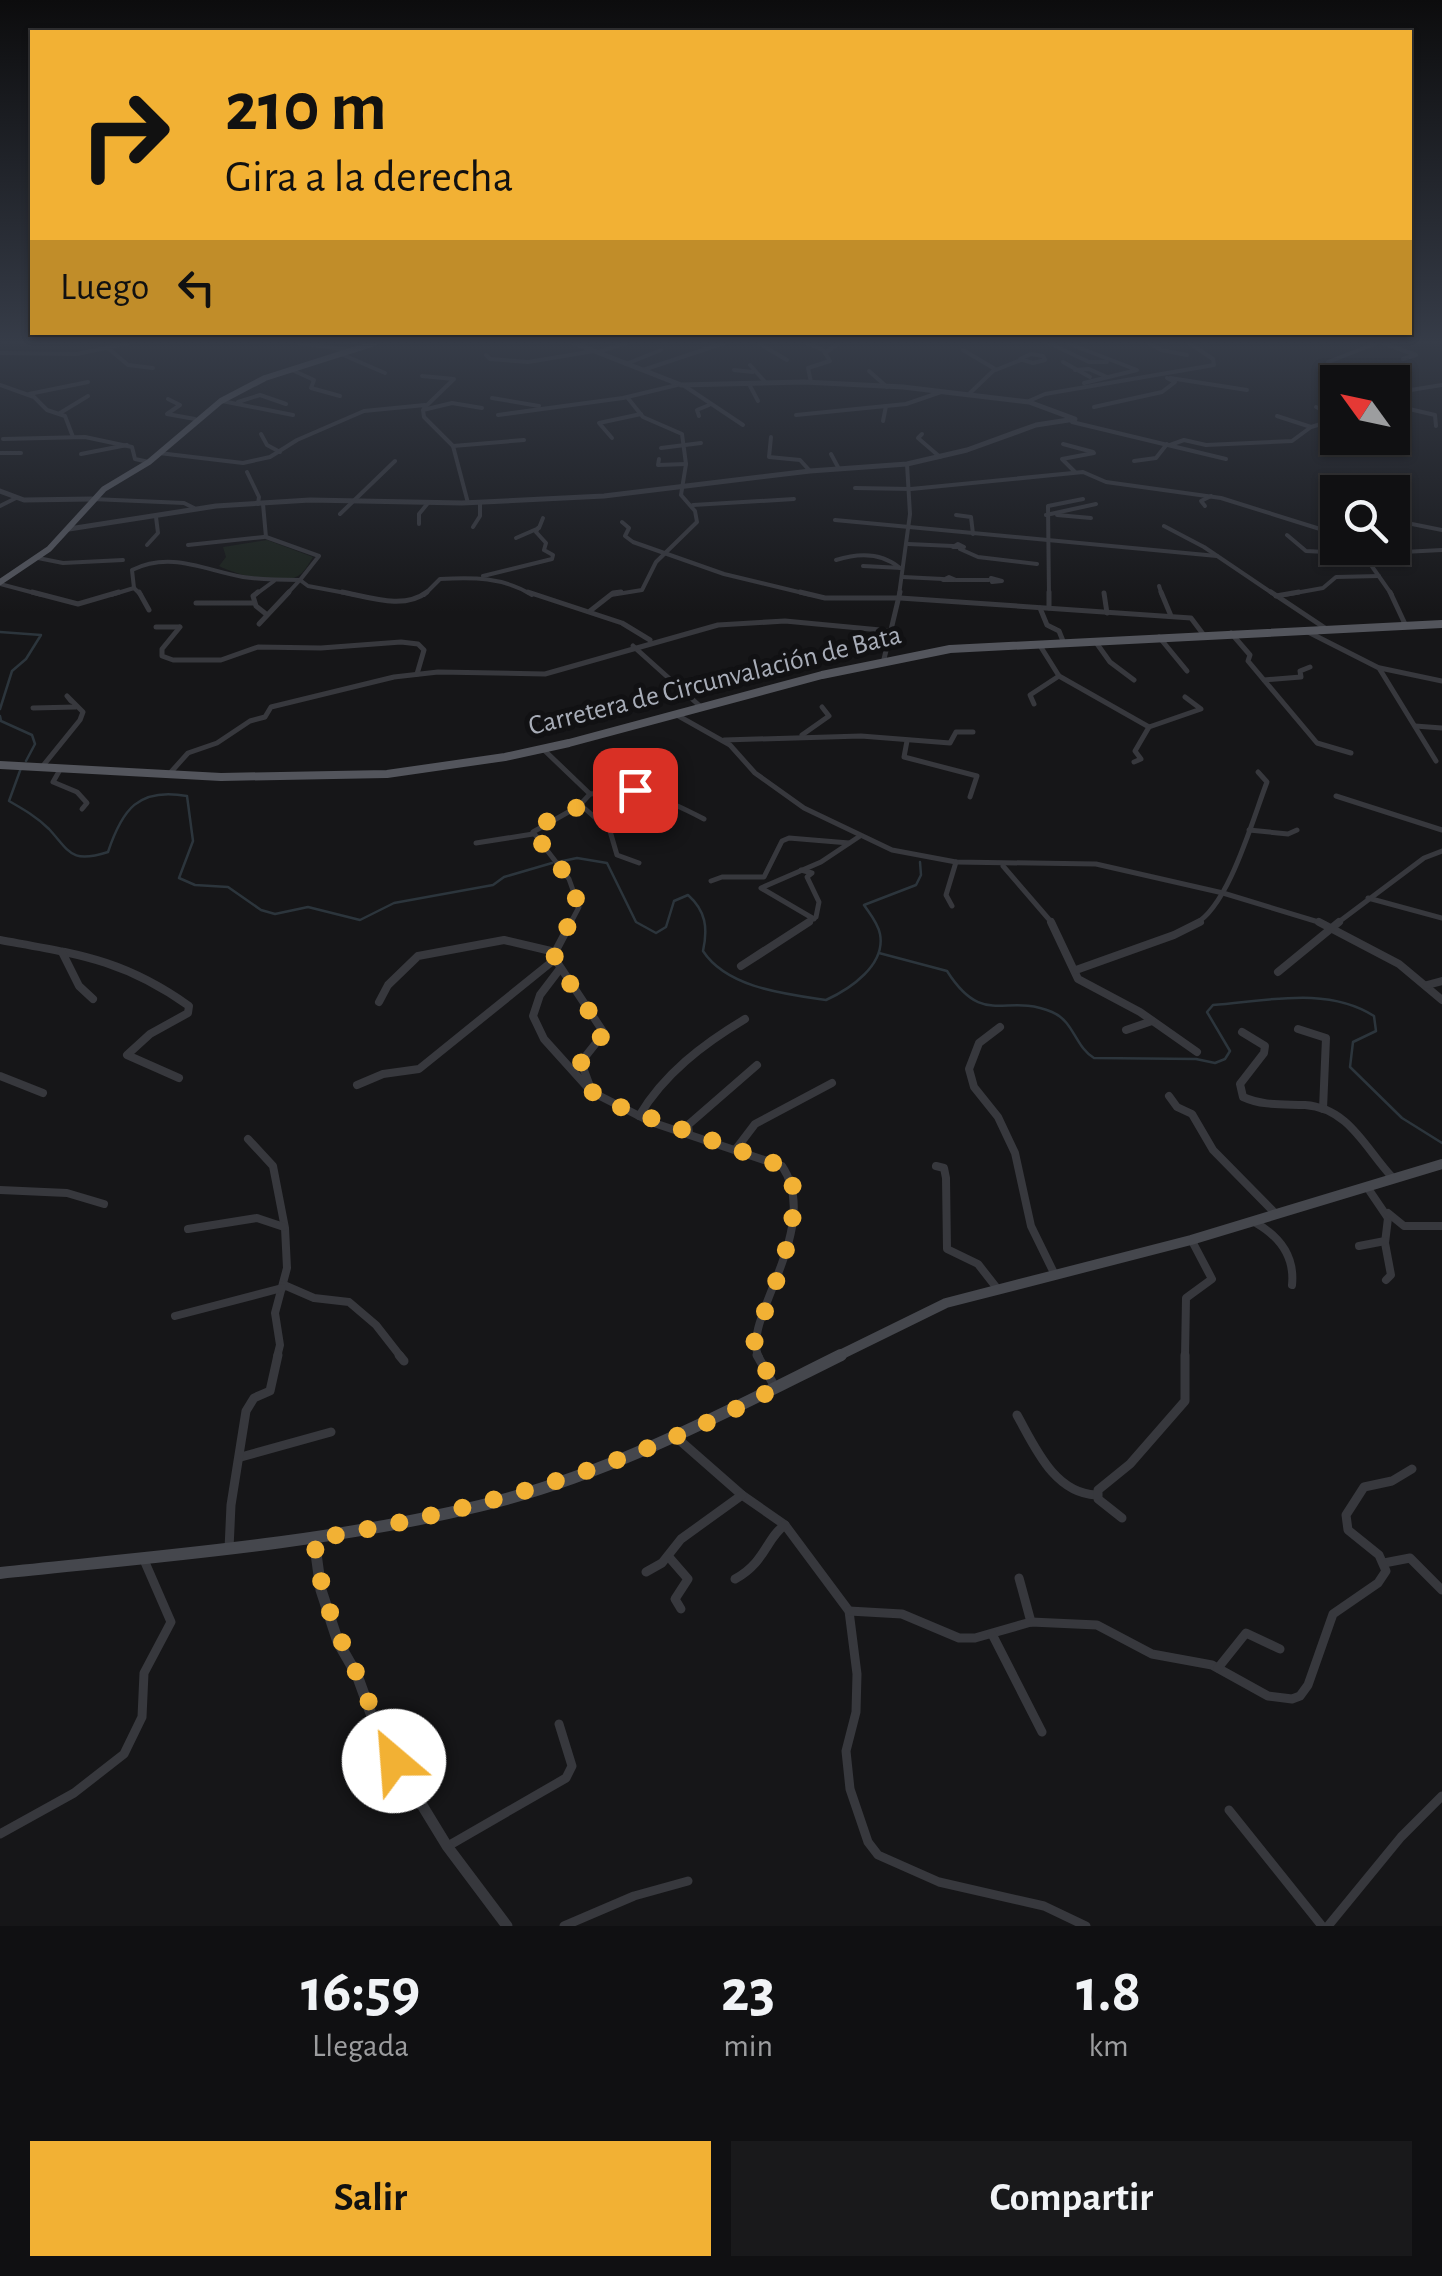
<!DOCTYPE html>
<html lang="es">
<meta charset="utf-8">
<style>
:root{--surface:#101012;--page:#19191b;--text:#f1f3f6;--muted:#9c9d9f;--line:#303032;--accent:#f2b134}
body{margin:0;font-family:"Alegreya Sans",sans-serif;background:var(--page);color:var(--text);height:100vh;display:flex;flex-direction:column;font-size:38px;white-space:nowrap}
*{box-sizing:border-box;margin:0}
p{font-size:32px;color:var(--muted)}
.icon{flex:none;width:55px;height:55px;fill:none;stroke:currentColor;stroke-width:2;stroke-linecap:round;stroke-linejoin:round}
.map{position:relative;height:1926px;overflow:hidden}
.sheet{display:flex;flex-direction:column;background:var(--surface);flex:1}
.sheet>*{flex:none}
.top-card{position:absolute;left:30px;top:30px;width:1382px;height:305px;border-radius:0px;box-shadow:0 2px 8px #0004,0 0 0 2px var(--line);background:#f2b134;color:#111;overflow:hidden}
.needle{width:65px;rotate:303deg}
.buttons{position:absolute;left:1320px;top:365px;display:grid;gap:20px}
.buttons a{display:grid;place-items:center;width:90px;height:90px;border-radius:0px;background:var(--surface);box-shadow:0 2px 8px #0004,0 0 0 2px var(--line);font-size:50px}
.pin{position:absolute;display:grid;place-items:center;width:85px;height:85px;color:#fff;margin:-42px;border-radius:20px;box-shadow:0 5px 15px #0006}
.me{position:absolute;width:110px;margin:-55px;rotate:333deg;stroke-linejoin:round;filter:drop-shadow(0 0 8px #0008)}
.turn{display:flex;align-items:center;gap:35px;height:210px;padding:0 30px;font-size:45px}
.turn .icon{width:130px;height:130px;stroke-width:2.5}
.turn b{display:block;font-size:70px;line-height:85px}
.then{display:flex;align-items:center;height:95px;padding:0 30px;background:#0003;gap:20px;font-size:38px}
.eta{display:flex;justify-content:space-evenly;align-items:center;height:170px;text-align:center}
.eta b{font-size:60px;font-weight:600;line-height:70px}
.button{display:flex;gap:20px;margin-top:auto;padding:20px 30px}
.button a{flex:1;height:115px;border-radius:0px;background:var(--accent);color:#111;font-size:40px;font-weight:600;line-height:115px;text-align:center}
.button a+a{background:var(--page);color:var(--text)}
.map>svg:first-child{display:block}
.green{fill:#1c231d}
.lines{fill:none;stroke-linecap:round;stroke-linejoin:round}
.stream{stroke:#2c353c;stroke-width:2.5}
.minor-far3{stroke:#37383d;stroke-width:4}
.minor-far2{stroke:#37383d;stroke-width:5}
.minor-far1{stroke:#37383d;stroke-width:8}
.minor{stroke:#37383d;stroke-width:9}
.tertiary-far1{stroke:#37383d;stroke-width:5}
.tertiary{stroke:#37383d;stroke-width:11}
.secondary-far1{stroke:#45474d;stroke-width:10}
.secondary{stroke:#45474d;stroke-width:12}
.primary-far1{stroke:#53555c;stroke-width:6}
.primary{stroke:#53555c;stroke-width:8}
.route{stroke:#f2b134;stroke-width:18;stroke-dasharray:0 32.4}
.labels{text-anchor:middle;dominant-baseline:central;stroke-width:10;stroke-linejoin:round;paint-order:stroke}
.street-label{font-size:28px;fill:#a8adb8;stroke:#111113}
</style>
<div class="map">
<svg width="1442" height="1926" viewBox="0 0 1442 1926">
<rect width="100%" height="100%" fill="#161618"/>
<path class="green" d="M267,540L313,557C309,563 305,572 298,576C279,587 237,575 219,566L226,557L223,547Z"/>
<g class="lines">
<g class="stream">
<polyline points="0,632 41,635 26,659 12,671 0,709"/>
<polyline points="0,716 1,721 32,735 35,744 26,761"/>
<path d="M21,768L9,801C23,809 37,817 49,829C70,852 71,864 108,852C122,810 138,787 187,796L193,841L179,878L195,885L228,887L261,910L275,914L308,907L360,920L394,903L493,885L504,877L552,863"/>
<path d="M558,862L577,858L607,863L636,922L656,933L666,927L674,901L688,895C706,911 708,928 703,951C727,988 786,994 826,1000C850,989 886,965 880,934C878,923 870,914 864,905L916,885L921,875L920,862"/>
<path d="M879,953L947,971C984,1029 1005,992 1052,1012C1074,1021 1075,1047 1094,1058L1196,1059L1215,1063L1225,1059L1230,1051L1207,1012L1213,1005C1266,1001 1327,986 1374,1016L1376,1031L1353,1042L1350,1067L1402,1118L1442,1143"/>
</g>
<g class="minor-far3">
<polyline points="299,343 349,350"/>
<polyline points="758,343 787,360"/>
<polyline points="807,343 823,350 830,361 808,368 811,382"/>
<polyline points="1049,343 1089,362 1107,362"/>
<polyline points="1067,343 1137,370 1084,383"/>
<polyline points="1149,343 1161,350 1187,355"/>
<polyline points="1383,343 1416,355 1403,359"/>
<polyline points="109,349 128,365 153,368"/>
<polyline points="963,350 995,369"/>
<polyline points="598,352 626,343"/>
<polyline points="0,353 77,354 129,343"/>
<polyline points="825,353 839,343"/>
<polyline points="341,354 385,373"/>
<polygon points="1031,354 1043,356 1045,360 1033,363 1020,359"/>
<polyline points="486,355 490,359 528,362 594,351"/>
<polyline points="1063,362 1090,377"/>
<polyline points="1328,362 1377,343"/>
<polyline points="626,364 661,350"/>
<polyline points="750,365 766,383"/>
<polyline points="292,370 314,380 311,388 340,396"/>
<polyline points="643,370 724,343"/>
<polyline points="734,370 753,372"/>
<polyline points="1075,370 1089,369 1107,377"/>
<polyline points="869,371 887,387"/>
<polyline points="422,376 454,379 424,408"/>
<polyline points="1170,378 1247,390"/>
<polyline points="749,384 758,401"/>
<polyline points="0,385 34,397 47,410 65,416 73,437"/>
<polyline points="683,385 743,425"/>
<polyline points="970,393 993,371 1021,360"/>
<polyline points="1392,393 1442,385"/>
<polyline points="29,394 88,382"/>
<polyline points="492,398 539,406"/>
<polyline points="168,399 180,405 167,414 195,419"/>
<polyline points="222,401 293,415"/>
<polyline points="1029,401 1045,394 1214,365 1213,359 1189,343"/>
<polyline points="238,402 260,395 286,404"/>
<polyline points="1392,405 1435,415 1436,426"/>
<polyline points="1094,407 1162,392 1175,382 1167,378"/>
<polyline points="1316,407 1338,417"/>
<polyline points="60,413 88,396"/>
<polyline points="498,415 623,398 677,385"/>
<polyline points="796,415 906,404 941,392"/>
<polyline points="699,416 697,410 709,405"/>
<polyline points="1277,416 1311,427"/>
<polyline points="883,421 886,406"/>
<polyline points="1072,422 1226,459"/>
<polyline points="1392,430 1410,437 1400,442 1402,446"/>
<polyline points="261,434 267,445 280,452"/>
<polyline points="922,434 918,438 940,457"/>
<polyline points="771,437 769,457 800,460 810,471"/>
<polyline points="612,438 599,423 641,414"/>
<polyline points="3,439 85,437 132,447 135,459 149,462"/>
<polyline points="1063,444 1093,452"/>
<polyline points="1170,445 1184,440 1206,445 1292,441 1311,427 1338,419"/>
<polyline points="453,446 524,440"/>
<polyline points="661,448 701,443"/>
<polyline points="0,453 21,453"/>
<polyline points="159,453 243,463 270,457 297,440 364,411 425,405"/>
<polyline points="81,454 127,445"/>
<polyline points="831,454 839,469"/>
<polyline points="659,459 658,465 686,464"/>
<polyline points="1134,461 1156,458 1167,444"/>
<polyline points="247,472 259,497 258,504"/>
<polyline points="1075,472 1062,459 1094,453"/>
<polyline points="855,488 911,489 1083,472 1106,482 1221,498 1320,529 1329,551"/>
<polyline points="92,499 184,503 194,508 190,510"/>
<polyline points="468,503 453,446 424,417 423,410 452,403 482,408"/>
<polyline points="263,504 266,537 319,556 300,580 308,586 356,595"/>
<polyline points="693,505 794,499"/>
<polyline points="0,506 16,498"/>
<polyline points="1205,506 1201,501 1211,496"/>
<polyline points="340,514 395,461"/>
<polyline points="956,515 971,517 973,534"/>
<polyline points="1046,515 1096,504"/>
<polyline points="1057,515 1091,518"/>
<polyline points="835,520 1217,556"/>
<polyline points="1392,520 1442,530"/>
<polyline points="622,522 629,528 625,536 633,542 724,574 811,595"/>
<polyline points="419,524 419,514 428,503"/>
<polyline points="1164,526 1204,547 1275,595"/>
<polyline points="473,527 480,516 480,502"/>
<polyline points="1287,535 1306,551 1364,554 1442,550"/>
<polyline points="516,538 539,528 543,518"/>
<polyline points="908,544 953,546"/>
<polygon points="958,544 964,547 953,547"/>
<polyline points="147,545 158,533 156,517"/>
<polyline points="188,545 264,537"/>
<polyline points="960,549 978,557 1037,564"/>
<polyline points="1364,555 1392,595"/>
<polyline points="38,558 63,563 123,560"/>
<path d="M836,560C858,553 881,552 900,568"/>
<polyline points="863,566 902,568"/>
<polyline points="483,576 552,559 553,555 544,550 546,543 536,532 538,528"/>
<polyline points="903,577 943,579"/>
<polygon points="949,577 956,580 943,580"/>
<polygon points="991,578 1002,581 992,582"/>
<polyline points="956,580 989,580"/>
<polyline points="0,584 42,595"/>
<polyline points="1159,586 1162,595"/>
<polyline points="111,595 134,588"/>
<path d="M141,595L134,588L132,570C171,551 204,570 243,577C262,580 281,580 300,580"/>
<polyline points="255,595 274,581"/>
<polyline points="286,595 299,581"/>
<path d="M424,595L440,579C473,577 503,577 532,595"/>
<polyline points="611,595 642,590 656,562 697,522 695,511 681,495 686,464 682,434 643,417 627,397"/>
<polyline points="899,595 910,514 907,464"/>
<polyline points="1049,595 1048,506 1083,499"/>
<polyline points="1284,595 1323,588 1336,577 1379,576"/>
</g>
<g class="minor-far2">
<polyline points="32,592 78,604 119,592"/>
<polyline points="139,592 149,610"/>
<polyline points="258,592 253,596 256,606 266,614"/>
<path d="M342,592C369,597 404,610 427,592"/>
<polyline points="528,592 622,623 650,640"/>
<polyline points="800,592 825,598 900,598 1191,618 1203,634"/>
<polyline points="1049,592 1049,608"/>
<polyline points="1161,592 1171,616"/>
<polyline points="1271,592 1325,628"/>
<polyline points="1390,592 1405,624"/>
<polyline points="1104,593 1107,613"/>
<polyline points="1276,596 1299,592"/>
<polyline points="196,603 254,603"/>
<polyline points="1040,608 1047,625 1059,631 1063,641"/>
<polyline points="590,611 613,593 621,592"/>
<polyline points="259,624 289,592"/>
<polyline points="156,627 179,627"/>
<polyline points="180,627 162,649 162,656 173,660 221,660 258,647 321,648 401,642 418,644 424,650 417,674"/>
<polyline points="1308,632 1379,668 1436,761"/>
<polyline points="1231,633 1250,655 1248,661 1317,743 1351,753"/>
<polyline points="1159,637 1187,671"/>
<polyline points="1095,641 1110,662 1134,680"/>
<polyline points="1039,644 1059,676 1149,727"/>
<polyline points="633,646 701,707"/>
<polyline points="884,659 900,592"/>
<polyline points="1380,668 1442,681"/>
<polyline points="1264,680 1301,677 1300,671 1310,667"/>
<polyline points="1034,704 1030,695 1059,676"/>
<polyline points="33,708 75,707"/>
<polyline points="675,714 730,745 755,773 804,808 892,850 956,862 1096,864 1223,893 1325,924"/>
<polyline points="1415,726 1442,728"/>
<polyline points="802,735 829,716 822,707"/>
<polyline points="724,740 861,736 950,743 956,732 973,732"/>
<polyline points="907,741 904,757 977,776 970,797"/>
<polyline points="543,749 590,794 579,806 533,832 569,879 579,907 570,924"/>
<polyline points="1134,762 1141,759 1135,751 1149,727 1201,709 1185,697"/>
<polyline points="42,767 80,720 83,712 67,696 71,701"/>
<polyline points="61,768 53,782 77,792 87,803 82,809"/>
<polyline points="171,772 188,753 217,743 250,721 265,717 271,707 394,677 438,672 545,674 718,625 785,621 891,631"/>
<path d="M590,794C642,789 658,795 704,819"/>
<polyline points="1336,796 1442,830"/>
<polyline points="582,806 610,831 617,855 639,863"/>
<polyline points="1249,830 1288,834 1297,830"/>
<polyline points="476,843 533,834"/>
<polyline points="1003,866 1053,924"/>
<polyline points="801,870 812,873 807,877 819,902 816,917 805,924"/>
<polyline points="711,881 722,877 764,877 782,841 789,838 849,843"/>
<polyline points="1368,898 1442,918"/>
<polyline points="952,906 946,895 956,862"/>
<polyline points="814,919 761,888 821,862 860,836"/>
<path d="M1195,924C1229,906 1253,818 1267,782L1258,772"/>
<polyline points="1336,924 1424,858 1442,851"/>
</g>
<g class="minor-far1">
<path d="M571,922L553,956L604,1033L581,1062L592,1092L651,1122L782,1166C824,1228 739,1323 759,1357"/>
<polyline points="1051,922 1078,979 1140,1012 1197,1052"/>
<polyline points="1319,922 1399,964 1442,1000"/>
<path d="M0,940C77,954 123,959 189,1006L188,1013L150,1034L127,1055L179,1078"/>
<polyline points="62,952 79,986 93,999"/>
<polyline points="741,966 809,922"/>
<polyline points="559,970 540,995 533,1016 544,1039 590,1090"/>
<polyline points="1076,970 1174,935 1200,922"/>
<polyline points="1278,972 1339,922"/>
<polyline points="1427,985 1442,981"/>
<polyline points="379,1002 388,985 418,956 504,940 555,952"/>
<polyline points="1000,1027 979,1043 969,1069 974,1087 998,1117 1015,1153 1031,1226 1054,1273"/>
<polyline points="1298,1029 1326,1038 1323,1109"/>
<polyline points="1126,1030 1152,1021"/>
<path d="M1242,1032L1265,1046L1264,1053L1240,1084L1243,1097C1263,1106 1283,1104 1305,1105C1349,1108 1365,1148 1392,1177"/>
<polyline points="0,1076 43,1093"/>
<polyline points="357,1085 383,1074 419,1069 554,960"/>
<polyline points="1169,1096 1177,1107 1192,1114 1213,1150 1275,1213"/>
<path d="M639,1116C664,1074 703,1044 745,1019"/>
<polyline points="689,1133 688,1125 757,1065"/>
<polyline points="248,1139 273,1166 285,1228 287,1268 275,1313 280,1345 277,1357"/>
<polyline points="736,1149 755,1124 832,1083"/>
<polyline points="936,1166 944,1168 946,1178 947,1249 978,1264 996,1287"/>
<polyline points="1367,1187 1388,1218 1385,1243 1391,1275 1386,1280"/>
<polyline points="0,1190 67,1193 104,1204"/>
<polyline points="1388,1213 1404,1226 1442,1226"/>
<path d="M1256,1223C1280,1237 1295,1256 1292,1285"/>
<polyline points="188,1229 257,1218 284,1227"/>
<polyline points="1359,1246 1385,1241"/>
<polyline points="284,1285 314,1298 349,1302 376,1325 401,1357"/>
<polyline points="175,1316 282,1288"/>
<polyline points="1185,1357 1186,1298 1212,1279 1192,1241"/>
</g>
<g class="minor">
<polyline points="399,1355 404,1361"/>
<polyline points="757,1355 775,1387"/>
<path d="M1017,1415C1035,1447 1054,1493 1096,1495"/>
<polyline points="677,1438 742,1495 785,1525 849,1611 857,1674 856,1712 846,1751 850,1789 868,1842 878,1855 939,1882 1044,1906 1086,1926"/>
<polyline points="241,1457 331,1432"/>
<polyline points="1122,1518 1098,1499 1098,1490 1130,1464 1185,1401 1185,1355"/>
<polyline points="229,1549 231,1505 246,1411 254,1398 270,1391 278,1355"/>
<polyline points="668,1556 688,1579 675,1599 681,1609"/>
<polyline points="1384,1563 1410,1558 1442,1590"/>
<polyline points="646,1572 662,1563 681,1539 742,1495"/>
<polyline points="1019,1578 1031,1622"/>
<path d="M735,1579C766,1562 766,1538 785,1525"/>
<polyline points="849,1611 902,1614 959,1638 975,1638 1031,1622 1097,1625 1152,1654 1212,1665 1268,1696 1292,1699 1300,1696 1308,1685 1333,1614 1378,1583 1386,1571 1379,1555 1348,1530 1346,1515 1364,1487 1392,1481 1412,1469"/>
<polyline points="992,1634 1042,1732"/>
<polyline points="1218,1668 1246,1633 1280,1649"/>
<polyline points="1229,1810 1322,1926"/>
<polyline points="0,1834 74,1793 124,1754 142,1717 144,1673 171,1622 144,1560"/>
<polyline points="448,1846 566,1778 572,1766 559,1724"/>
<polyline points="564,1926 634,1896 688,1881"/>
<polyline points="1328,1926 1401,1837 1442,1796"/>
</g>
<g class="tertiary-far1">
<polyline points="0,491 24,500 92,499"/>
<polyline points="69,529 216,506 310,500 462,503 604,496 810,471 907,464 967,450 1036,425 1075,419 1029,402 903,387 804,382 681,385 574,343"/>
</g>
<polyline class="tertiary" points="314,1539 321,1590 338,1642 357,1675 378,1733 447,1846 507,1926"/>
<polyline class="secondary-far1" points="836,1357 946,1303 1191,1240 1442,1164"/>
<path class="secondary" d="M0,1573C160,1556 322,1544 479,1506C607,1476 724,1413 841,1355"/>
<polyline class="primary-far1" points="0,582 49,549 104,489 149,462 221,401 265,378 375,343"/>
<polyline class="primary" points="0,765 221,777 387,774 505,757 569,743 822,675 950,649 1442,624"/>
</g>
<linearGradient id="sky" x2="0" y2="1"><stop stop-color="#0c0c0d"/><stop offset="0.56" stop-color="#363c48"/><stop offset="1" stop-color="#363c48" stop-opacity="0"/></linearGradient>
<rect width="1442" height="612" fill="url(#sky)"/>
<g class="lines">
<path class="route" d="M394,1761C378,1733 371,1703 357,1674C332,1623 321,1595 314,1539C476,1511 630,1467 776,1388L754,1349L755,1335C770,1301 815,1192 782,1166L604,1101L590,1090L581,1062L604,1033L554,960L557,945L579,907L569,879L533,832C549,814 579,815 590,794L635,790"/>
</g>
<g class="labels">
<g class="street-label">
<text transform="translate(715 681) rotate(-14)">Carretera de Circunvalación de Bata</text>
</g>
</g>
</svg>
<div class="buttons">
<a><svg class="needle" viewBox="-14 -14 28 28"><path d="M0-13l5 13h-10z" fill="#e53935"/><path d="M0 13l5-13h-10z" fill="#9c9d9f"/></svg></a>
<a><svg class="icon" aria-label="search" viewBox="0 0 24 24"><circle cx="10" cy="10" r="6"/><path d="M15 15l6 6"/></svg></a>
</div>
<div class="pin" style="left:635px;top:790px;background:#d93025"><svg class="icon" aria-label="arrive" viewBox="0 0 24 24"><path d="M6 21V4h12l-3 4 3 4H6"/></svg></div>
<svg class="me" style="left:394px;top:1761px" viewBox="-20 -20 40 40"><circle r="19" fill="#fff"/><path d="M0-13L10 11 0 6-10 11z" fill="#f2b134"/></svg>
<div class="top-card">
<div class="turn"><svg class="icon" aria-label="right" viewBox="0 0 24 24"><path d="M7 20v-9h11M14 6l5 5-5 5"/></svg><div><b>210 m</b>Gira a la derecha</div></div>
<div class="then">Luego<svg class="icon" aria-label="left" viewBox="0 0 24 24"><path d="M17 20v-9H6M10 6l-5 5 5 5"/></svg></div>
</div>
</div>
<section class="sheet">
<div class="eta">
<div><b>16:59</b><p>Llegada</p></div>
<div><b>23</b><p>min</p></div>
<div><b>1.8</b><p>km</p></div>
</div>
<div class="button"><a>Salir</a><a>Compartir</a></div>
</section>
